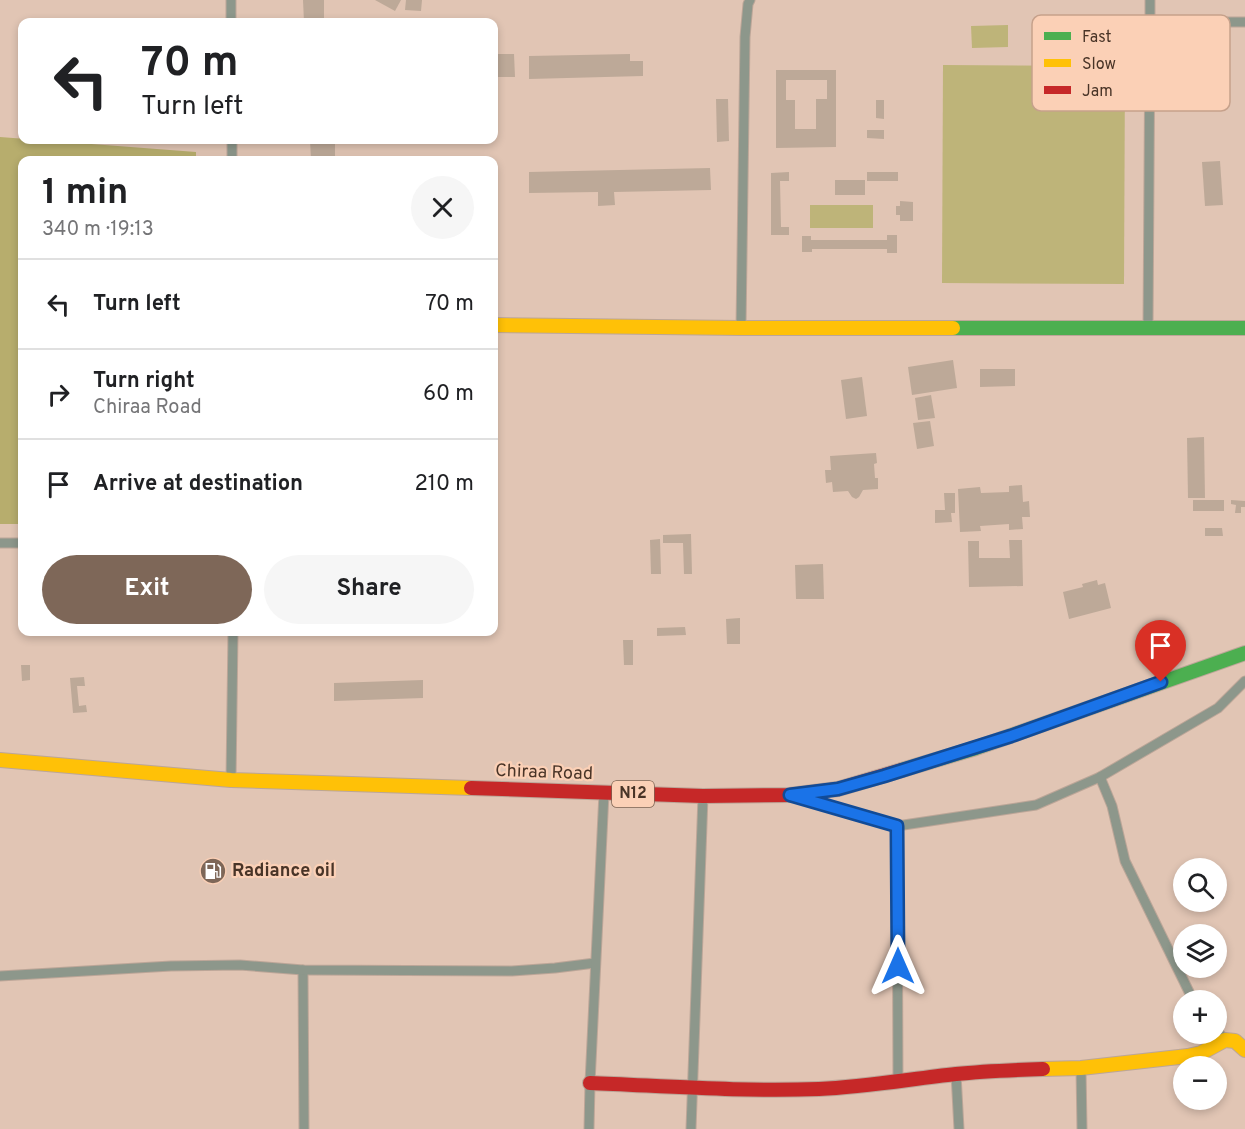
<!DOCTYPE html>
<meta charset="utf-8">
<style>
:root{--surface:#fff;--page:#f6f6f6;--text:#202124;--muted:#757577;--line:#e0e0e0;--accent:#7e6758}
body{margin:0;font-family:Overpass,sans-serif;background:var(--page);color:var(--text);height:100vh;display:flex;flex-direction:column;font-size:22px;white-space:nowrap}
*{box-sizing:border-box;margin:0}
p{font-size:20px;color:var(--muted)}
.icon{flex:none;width:33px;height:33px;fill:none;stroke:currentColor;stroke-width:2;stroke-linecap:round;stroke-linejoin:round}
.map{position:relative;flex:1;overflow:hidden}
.panel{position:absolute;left:18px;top:156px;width:480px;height:480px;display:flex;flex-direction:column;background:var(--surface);border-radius:12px;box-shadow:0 3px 9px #0003}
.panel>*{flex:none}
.top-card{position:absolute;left:18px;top:18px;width:480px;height:126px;border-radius:12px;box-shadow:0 3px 9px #0003;background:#fff;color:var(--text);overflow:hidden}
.tools{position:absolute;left:1173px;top:858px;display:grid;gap:12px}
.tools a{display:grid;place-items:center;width:54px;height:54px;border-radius:50%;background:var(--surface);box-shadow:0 3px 9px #0003;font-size:30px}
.pin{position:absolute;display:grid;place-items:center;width:51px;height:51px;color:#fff;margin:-62px -26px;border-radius:50% 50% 50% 0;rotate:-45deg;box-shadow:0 0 6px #0007}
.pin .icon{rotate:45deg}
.me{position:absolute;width:66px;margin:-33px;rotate:0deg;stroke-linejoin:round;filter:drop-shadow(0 0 4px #0008)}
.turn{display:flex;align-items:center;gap:21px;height:126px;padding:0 24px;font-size:27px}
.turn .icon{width:78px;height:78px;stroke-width:2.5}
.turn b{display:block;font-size:42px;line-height:51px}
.round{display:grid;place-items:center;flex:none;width:63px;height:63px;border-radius:32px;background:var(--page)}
.head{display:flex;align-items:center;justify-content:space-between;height:102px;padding:0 24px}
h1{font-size:36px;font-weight:700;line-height:45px}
.action{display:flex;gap:12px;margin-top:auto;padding:12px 24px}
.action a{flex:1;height:69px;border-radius:36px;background:var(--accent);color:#fff;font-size:24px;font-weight:700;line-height:69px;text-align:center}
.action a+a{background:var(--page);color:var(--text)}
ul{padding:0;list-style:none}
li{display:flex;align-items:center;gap:18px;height:90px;padding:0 24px;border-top:2px solid var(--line)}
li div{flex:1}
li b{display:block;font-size:22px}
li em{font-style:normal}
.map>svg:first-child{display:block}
.green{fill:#beb479}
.forest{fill:#b7ad6d}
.building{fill:#bda998;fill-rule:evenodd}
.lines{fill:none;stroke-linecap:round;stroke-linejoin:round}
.street-casing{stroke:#bca698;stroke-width:11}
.fast-casing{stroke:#bca698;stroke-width:16}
.slow-casing{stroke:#bca698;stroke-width:16}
.jam-casing{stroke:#bca698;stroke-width:16}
.street{stroke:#8d978b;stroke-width:9}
.fast{stroke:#4caf50;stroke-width:14}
.slow{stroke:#ffc107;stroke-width:14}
.jam{stroke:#c62828;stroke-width:14}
.route-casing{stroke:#114b97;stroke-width:15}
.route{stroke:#1a73e8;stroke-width:10}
.labels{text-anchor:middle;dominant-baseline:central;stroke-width:4.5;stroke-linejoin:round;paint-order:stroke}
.shield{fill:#fbd0b6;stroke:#7e6352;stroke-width:1.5}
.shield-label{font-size:16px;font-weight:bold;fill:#493427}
.street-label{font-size:18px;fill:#493427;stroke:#fbd0b6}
.poi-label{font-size:18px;font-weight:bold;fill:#493427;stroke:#fbd0b6;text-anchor:start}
.key{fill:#fbd0b6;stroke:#c6a18b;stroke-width:1.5}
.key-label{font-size:16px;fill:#493427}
</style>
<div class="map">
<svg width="1245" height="1129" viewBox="0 0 1245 1129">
<rect width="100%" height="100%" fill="#e1c5b4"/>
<g class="green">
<polygon points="1008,25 1008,47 972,48 971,26"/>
<polygon points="943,65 1125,66 1124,284 942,283"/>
<rect x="810" y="205" width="63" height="23"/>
</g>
<polygon class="forest" points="0,137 196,152 196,160 22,160 22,524 0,524"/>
<g class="building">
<polygon points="303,0 324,0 324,22 304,22"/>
<polygon points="375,0 401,0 395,11"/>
<polygon points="406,0 422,0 421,11 405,10"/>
<polygon points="494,54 514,54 515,77 494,77"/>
<polygon points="630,54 630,61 643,61 643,76 529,79 529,56"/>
<path d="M776,70H836V147L776,148ZM786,80H827V99H816V129H795V100H786Z"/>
<polygon points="716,99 728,99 729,141 717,142"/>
<polygon points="876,100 884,100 884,119 876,118"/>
<polygon points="867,130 884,130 884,139 867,138"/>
<polygon points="310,140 335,140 335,158 311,159"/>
<polygon points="1220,161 1223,205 1205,206 1202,162"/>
<polygon points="710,168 711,190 614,192 615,205 598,206 598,192 529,193 529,172"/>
<polygon points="789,172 789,181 780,181 781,227 789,227 789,235 771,235 771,173"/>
<rect x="867" y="172" width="31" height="9"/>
<rect x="835" y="180" width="30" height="15"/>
<polygon points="900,201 913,202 913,221 900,221 900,215 896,215 896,206 900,206"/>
<polygon points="887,235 897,235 897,253 887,253 887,249 812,249 812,252 802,252 802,236 811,236 811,240 887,240"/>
<polygon points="953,360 957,388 912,395 908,367"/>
<polygon points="980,369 1015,369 1015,386 980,387"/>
<polygon points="862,377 867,416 846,419 841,380"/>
<polygon points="931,395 935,418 918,420 915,398"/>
<polygon points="930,421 934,446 917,449 913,423"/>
<polygon points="1204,437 1205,498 1188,498 1187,438"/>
<polygon points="876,453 877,463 874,464 875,478 878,478 878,489 863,490 859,497 856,499 852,497 848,491 833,492 832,482 826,483 825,470 831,470 830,456"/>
<polygon points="1022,485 1023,502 1029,501 1030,517 1022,517 1023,529 1009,530 1009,524 980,526 981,531 960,532 958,489 980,487 981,493 1009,492 1009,486"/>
<polygon points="944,493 955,493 955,513 951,513 952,522 935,523 935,510 945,510"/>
<rect x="1193" y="500" width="31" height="11"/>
<polygon points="1231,500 1245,501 1245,507 1241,507 1241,513 1235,513 1236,505 1231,504"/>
<polygon points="1205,528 1222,528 1223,536 1205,536"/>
<polygon points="691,534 692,574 684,574 683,543 663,543 663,535"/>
<polygon points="660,539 661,574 651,574 650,540"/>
<polygon points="1009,540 1022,540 1023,586 969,587 968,541 979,541 979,558 1010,558"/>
<polygon points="823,564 824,599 796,599 795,565"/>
<polygon points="1097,580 1098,585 1105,583 1111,608 1069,619 1063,592 1083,587 1082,584"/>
<polygon points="740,618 740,644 727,644 726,619"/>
<polygon points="685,627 686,635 657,636 657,628"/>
<polygon points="623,640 633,640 633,665 624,665"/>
<polygon points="21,665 30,665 30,680 22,681"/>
<polygon points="84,677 85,686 77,686 79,706 86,705 87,712 73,713 70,678"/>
<polygon points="423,680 423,698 334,701 334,683"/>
</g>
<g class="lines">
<g class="street-casing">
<g id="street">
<polyline points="231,0 231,22"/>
<polyline points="1150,0 1150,22"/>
<polyline points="232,140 232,160"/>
<polyline points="741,328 745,37 748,4 750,0"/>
<polyline points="1148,328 1150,22 1245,22"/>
<polyline points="0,543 22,543"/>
<polyline points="1100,777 1112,806 1125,861 1193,1000"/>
<polyline points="231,780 233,632"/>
<polyline points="803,799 897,826 1036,805 1100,777 1218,708 1245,681"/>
<polyline points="897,826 898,1082"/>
<polyline points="303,970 304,1129"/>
<polyline points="0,976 171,966 240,965 303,970 512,971 555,968 595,963"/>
<polyline points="1216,1030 1225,1040"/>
<polyline points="1081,1068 1082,1129"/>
<polyline points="956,1074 959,1129"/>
<polyline points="589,1129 590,1083 604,793"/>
<polyline points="691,1129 703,796"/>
</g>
</g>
<g class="fast-casing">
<g id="fast">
<polyline points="953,328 1245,328"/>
<polyline points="902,770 976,748 1245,653"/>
</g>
</g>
<g class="slow-casing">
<g id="slow">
<polyline points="494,325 741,328 953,328"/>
<polyline points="0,760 231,780 471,788"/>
<polyline points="1043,1069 1081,1068 1188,1056 1201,1053 1225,1040 1235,1041 1245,1050"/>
</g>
</g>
<g class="jam-casing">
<g id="jam">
<polyline points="471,788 703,796 790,795 838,789 902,770"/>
<path d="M590,1083C666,1086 743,1092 819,1089C865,1087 910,1079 956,1074C985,1071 1013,1070 1043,1069"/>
</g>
</g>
<use href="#street" class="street"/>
<use href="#fast" class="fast"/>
<use href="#slow" class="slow"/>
<use href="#jam" class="jam"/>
</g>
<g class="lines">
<g class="route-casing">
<polyline id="route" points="898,966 897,826 790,795 838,789 884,776 1011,736 1161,682"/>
</g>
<use href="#route" class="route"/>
</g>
<defs>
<g id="fuel-disc" transform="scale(1.35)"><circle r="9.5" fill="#7e6758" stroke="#fbd0b6"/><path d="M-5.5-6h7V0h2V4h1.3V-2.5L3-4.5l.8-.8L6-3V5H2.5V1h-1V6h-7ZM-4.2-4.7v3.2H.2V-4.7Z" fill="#fff"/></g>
</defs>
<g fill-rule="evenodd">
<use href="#fuel-disc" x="213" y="871"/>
</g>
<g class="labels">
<rect class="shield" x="612" y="781" width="42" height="26" rx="4.5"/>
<g class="shield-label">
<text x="633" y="794">N12</text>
</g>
<g class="street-label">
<text transform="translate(544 773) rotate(2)">Chiraa Road</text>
</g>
<g class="poi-label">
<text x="232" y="871">Radiance oil</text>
</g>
</g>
<rect x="1032" y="15" width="198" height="96" rx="9" class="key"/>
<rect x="1044" y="32" width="27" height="8" fill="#4caf50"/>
<rect x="1044" y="59" width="27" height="8" fill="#ffc107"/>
<rect x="1044" y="86" width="27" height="8" fill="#c62828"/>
<g class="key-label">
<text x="1082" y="42">Fast</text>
<text x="1082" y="69">Slow</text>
<text x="1082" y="96">Jam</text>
</g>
</svg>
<div class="tools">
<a><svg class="icon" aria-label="search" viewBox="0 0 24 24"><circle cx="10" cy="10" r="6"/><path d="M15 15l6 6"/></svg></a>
<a><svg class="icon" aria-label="layers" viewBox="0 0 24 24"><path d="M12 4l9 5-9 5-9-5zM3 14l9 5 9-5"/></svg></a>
<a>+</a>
<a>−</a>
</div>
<div class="pin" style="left:1161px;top:682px;background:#d93025"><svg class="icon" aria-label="arrive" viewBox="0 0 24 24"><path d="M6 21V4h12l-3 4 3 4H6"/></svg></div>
<svg class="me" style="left:898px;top:966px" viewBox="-20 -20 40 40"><path d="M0-17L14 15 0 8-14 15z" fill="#1a73e8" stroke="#fff" stroke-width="4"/></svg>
<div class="top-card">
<div class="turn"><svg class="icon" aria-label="left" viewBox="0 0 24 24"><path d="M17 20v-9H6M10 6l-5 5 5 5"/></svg><div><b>70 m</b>Turn left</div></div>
</div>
<section class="panel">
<div class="head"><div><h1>1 min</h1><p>340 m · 19:13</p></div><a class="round"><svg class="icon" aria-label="close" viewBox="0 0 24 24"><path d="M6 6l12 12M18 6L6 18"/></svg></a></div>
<ul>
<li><svg class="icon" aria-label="left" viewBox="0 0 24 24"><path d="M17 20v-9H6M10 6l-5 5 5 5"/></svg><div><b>Turn left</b></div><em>70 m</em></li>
<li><svg class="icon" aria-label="right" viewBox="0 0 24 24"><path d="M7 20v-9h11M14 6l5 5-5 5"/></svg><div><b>Turn right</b><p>Chiraa Road</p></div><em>60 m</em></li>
<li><svg class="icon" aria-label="arrive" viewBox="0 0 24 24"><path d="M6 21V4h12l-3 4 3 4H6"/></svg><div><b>Arrive at destination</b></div><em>210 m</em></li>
</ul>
<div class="action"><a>Exit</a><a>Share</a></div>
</section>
</div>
